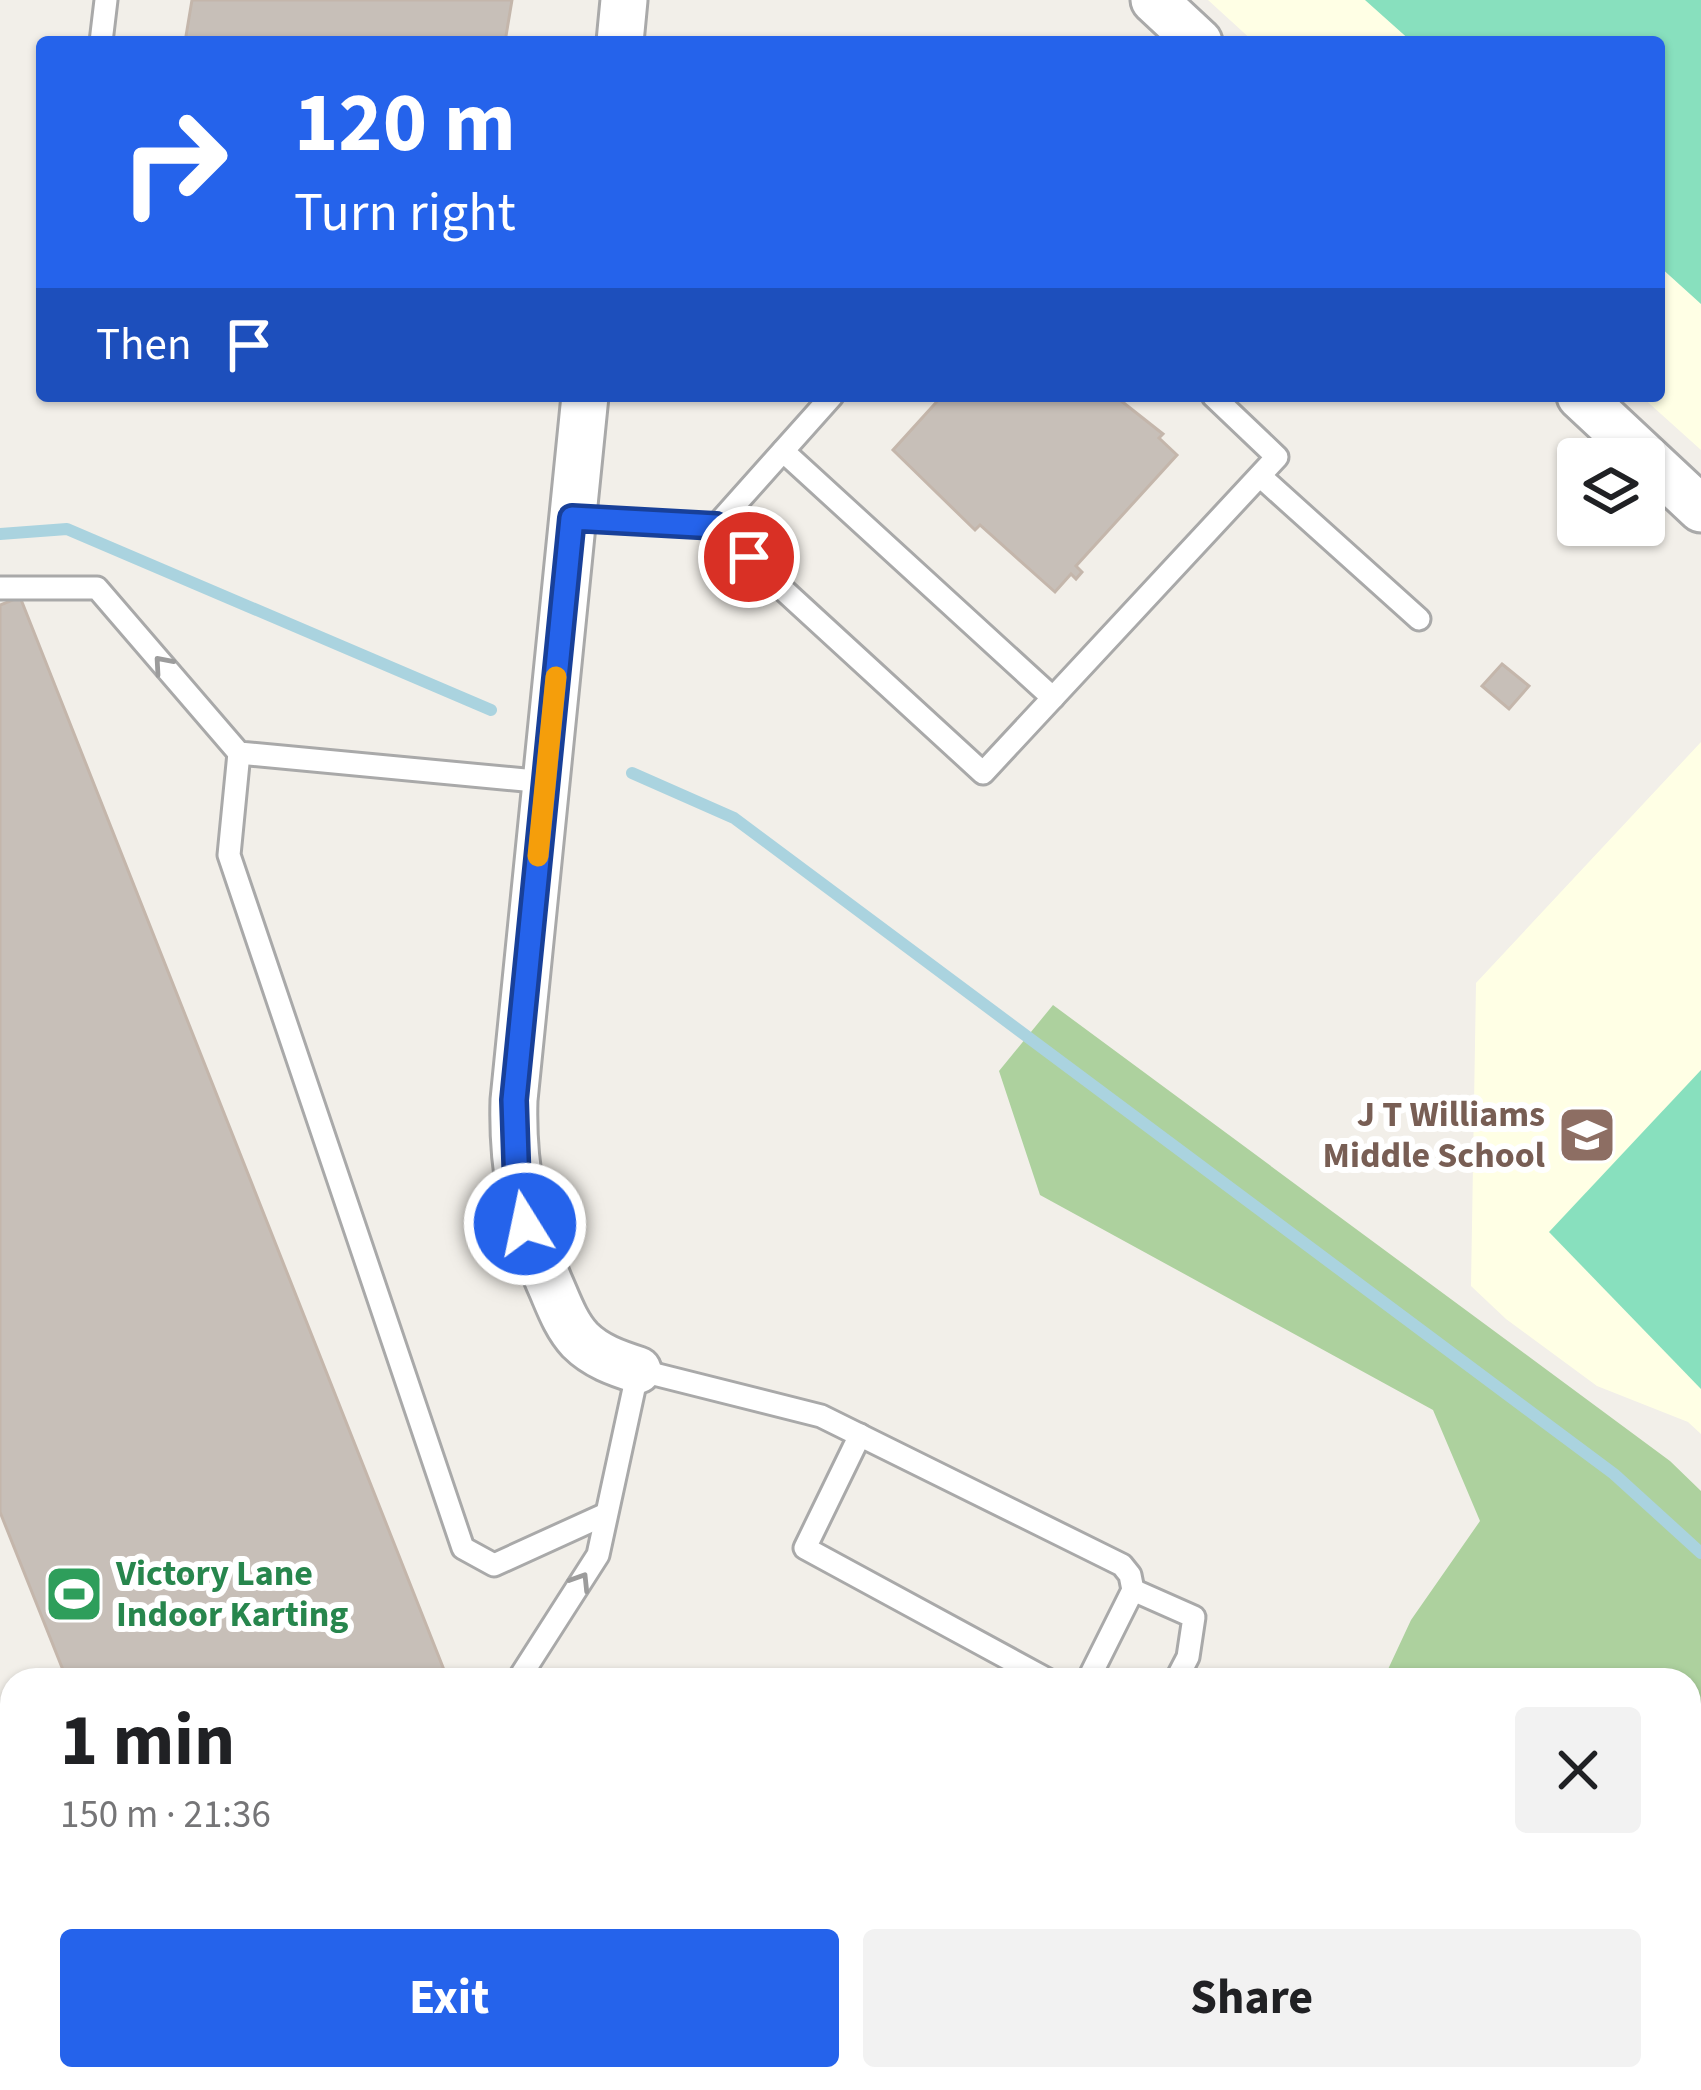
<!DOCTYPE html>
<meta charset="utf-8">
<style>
:root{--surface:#fff;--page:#f2f2f2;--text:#202124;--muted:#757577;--accent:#2563eb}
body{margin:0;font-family:"Source Sans 3",sans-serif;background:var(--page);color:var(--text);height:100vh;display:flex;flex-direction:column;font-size:45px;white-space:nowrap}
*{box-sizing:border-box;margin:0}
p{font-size:39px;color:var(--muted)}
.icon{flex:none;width:66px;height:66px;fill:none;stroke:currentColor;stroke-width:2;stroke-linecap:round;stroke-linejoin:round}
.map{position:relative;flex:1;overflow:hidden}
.panel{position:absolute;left:0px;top:1668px;width:1701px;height:423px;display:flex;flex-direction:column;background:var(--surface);border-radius:36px 36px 0 0;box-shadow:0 3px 9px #0004}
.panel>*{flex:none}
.hud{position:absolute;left:36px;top:36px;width:1629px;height:366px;border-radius:12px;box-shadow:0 3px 9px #0004;background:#2563eb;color:#fff;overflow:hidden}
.tools{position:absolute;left:1557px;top:438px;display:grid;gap:24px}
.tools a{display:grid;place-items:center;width:108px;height:108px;border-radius:12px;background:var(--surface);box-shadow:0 3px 9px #0004;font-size:60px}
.pin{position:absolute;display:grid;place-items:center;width:102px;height:102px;color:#fff;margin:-51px;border:6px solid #fff;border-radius:50%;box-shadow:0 3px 12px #0007}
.me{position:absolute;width:132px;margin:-66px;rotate:350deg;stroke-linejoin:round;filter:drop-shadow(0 0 9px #0008)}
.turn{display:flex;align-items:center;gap:42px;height:252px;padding:0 60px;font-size:54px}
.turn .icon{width:156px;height:156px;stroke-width:2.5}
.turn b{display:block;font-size:84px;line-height:102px}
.then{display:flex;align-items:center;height:114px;padding:0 60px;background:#0003;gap:24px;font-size:45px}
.round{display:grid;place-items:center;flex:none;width:126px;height:126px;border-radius:12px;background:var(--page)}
.summary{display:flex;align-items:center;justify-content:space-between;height:204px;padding:0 60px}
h1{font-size:72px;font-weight:700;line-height:90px}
.action{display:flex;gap:24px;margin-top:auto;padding:24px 60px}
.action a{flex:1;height:138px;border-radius:12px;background:var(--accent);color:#fff;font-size:48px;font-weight:700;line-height:138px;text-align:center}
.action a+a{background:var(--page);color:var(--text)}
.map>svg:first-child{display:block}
.education{fill:#ffffe5}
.forest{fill:#add19e}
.pitch{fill:#88e0be}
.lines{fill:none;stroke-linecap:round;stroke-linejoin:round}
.stream{stroke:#aad3df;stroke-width:12}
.building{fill:#c7bfb8;stroke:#c4b6ab;stroke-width:3}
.lane-casing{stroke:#a9a9a9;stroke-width:27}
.street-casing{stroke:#a9a9a9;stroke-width:51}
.lane{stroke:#fff;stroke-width:21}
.street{stroke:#fff;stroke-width:45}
.oneway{stroke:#9c9c9c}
.route-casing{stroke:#184099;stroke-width:30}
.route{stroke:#2563eb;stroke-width:21}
.slow{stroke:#f59e0b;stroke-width:21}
.labels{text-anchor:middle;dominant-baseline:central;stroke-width:12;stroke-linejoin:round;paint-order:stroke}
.education-label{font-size:36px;font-weight:bold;fill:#785e54;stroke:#fff;text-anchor:end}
.leisure-label{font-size:36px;font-weight:bold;fill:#27864d;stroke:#fff;text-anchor:start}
</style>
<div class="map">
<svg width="1701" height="2090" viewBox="0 0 1701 2090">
<rect width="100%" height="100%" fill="#f2efe9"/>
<g class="education">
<polygon points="1208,0 1701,0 1701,450 1641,396 1659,396 1659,42 1254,42"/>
<polygon points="1701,742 1701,1434 1688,1422 1597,1386 1506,1319 1471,1286 1476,983"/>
</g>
<polygon class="forest" points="1053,1005 1670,1461 1701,1491 1701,2090 1191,2090 1196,2079 1689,2079 1689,1680 1383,1680 1411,1620 1480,1521 1433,1410 1040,1195 999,1071"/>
<g class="pitch">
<polygon points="1365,0 1701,0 1701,304 1659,266 1659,42 1412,42"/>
<polygon points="1701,1070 1701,1389 1549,1232"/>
</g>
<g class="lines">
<g class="stream">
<polyline points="0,534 67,529 491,710"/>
<polyline points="632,773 734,818 1614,1474 1701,1553"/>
</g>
</g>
<g class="building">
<polygon points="192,0 512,0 505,42 185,42"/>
<polygon points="942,396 1115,396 1163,434 1159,438 1177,455 1076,566 1082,572 1076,579 1071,574 1055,592 980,525 975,530 893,450"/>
<polygon points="20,597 448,1680 67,1680 0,1512 0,605"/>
<polygon points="1502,664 1529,686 1509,709 1482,686"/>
<polygon points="723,2079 1033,2079 1027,2090 744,2090"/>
</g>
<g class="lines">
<g class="lane-casing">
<g id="lane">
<polyline points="101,42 106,0"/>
<polyline points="783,451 1053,698"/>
<polyline points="1260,476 1419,619"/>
<polyline points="572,517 715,527 983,773 1277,457 1213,396"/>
<polyline points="715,527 832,396"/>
<polyline points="0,588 97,588 239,753 546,782"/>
<polyline points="239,753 229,855 463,1548 494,1565 606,1514"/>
<polyline points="860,1435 805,1548 1048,1680"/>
<polyline points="1133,1590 1194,1617 1188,1657 1176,1680"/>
<polyline points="518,1680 598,1555 638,1370 821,1416 1122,1565 1130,1575 1133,1590 1088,1680"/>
<polyline points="0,1788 12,1814"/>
<polyline points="1104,2090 1110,2079"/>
</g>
</g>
<g class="street-casing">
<g id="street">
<polyline points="1154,0 1199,42"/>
<polyline points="620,42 624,0"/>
<path d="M585,396L514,1100C512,1167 523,1221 549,1282C558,1302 565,1324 580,1340C596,1356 616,1363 638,1370"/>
<polyline points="1580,396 1701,509"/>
</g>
</g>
<use href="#lane" class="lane"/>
<use href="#street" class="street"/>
</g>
<defs><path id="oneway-chevron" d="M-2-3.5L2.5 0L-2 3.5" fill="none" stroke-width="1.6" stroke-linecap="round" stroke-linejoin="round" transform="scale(3)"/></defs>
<g class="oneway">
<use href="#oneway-chevron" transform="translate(162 664) rotate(-131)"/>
<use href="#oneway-chevron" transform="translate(581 1581) rotate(-58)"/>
</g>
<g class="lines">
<g class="route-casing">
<polyline id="route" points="525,1224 517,1187 514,1100 572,518 716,526 749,557"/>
</g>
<use href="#route" class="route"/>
<polyline class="slow" points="538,856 556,677"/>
</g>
<defs>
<g id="school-square" transform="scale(3)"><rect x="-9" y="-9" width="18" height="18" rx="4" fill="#8d6e63" stroke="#fff"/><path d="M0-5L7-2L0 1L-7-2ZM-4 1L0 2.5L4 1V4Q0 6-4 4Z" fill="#fff"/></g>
<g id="stadium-square" transform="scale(3)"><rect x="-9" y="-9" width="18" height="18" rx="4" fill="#2e9e5b" stroke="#fff"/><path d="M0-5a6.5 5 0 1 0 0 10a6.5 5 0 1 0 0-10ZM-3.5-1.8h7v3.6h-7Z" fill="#fff"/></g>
</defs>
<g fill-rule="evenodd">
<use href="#school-square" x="1587" y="1135"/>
<use href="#stadium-square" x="74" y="1594"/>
</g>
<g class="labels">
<g class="education-label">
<text x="1545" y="1114">J T Williams<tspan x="1545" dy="41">Middle School</tspan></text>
</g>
<g class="leisure-label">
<text x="116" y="1573">Victory Lane<tspan x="116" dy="41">Indoor Karting</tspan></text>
</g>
</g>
</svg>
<div class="tools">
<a><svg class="icon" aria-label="layers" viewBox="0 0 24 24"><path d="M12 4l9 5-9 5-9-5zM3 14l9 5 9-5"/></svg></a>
</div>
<div class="pin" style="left:749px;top:557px;background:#d93025"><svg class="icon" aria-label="arrive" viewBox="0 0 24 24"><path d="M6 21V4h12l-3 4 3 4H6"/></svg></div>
<svg class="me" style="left:525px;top:1224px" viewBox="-20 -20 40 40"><circle r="17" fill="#2563eb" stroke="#fff" stroke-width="3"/><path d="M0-11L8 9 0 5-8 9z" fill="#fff"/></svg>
<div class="hud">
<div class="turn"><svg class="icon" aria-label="right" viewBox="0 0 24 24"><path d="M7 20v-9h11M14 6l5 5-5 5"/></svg><div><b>120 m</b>Turn right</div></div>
<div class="then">Then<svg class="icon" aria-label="arrive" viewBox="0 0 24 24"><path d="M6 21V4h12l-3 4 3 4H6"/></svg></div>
</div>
<section class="panel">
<div class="summary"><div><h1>1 min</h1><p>150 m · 21:36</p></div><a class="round"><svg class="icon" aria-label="close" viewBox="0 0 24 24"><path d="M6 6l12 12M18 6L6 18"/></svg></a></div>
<div class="action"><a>Exit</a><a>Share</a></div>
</section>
</div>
